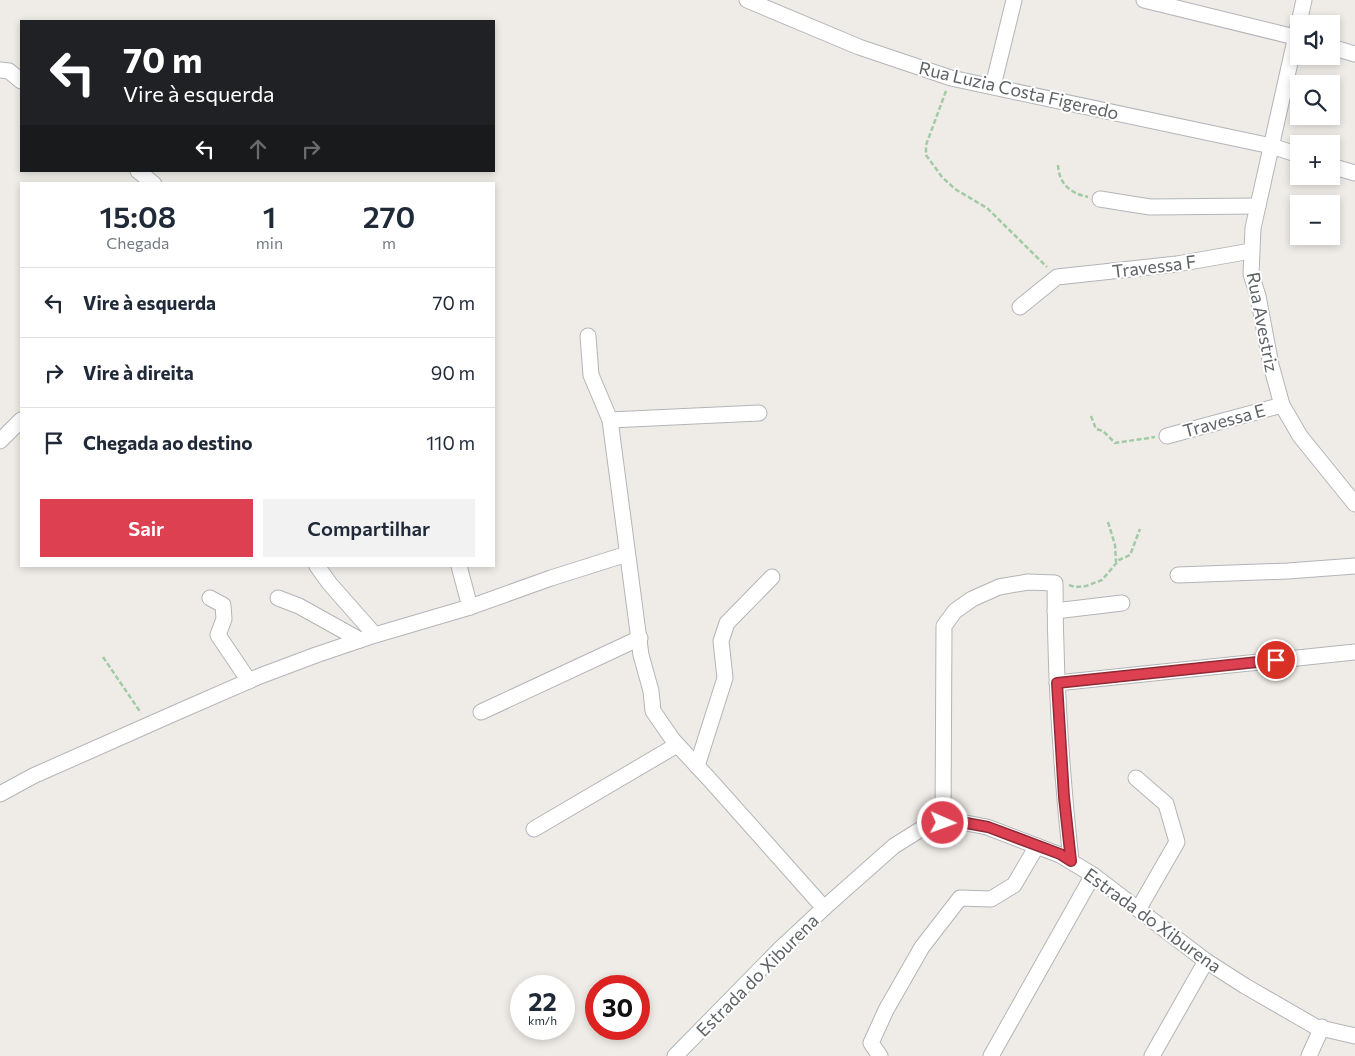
<!DOCTYPE html>
<html lang="pt">
<meta charset="utf-8">
<style>
:root{--surface:#fff;--page:#f2f2f3;--text:#1f2937;--muted:#747a83;--line:#e0e1e3;--accent:#dc4051}
body{margin:0;font-family:Commissioner,sans-serif;background:var(--page);color:var(--text);height:100vh;display:flex;flex-direction:column;font-size:19px;white-space:nowrap}
*{box-sizing:border-box;margin:0}
p{font-size:16px;color:var(--muted)}
.icon{flex:none;width:28px;height:28px;fill:none;stroke:currentColor;stroke-width:2;stroke-linecap:round;stroke-linejoin:round}
.map{position:relative;flex:1;overflow:hidden}
.details{position:absolute;left:20px;top:182px;width:475px;height:385px;display:flex;flex-direction:column;background:var(--surface);border-radius:0px;box-shadow:0 2px 8px #0003}
.details>*{flex:none}
.banner{position:absolute;left:20px;top:20px;width:475px;height:152px;border-radius:0px;box-shadow:0 2px 8px #0003;background:#202124;color:#fff;overflow:hidden}
.tools{position:absolute;left:1290px;top:15px;display:grid;gap:10px}
.tools a{display:grid;place-items:center;width:50px;height:50px;border-radius:0px;background:var(--surface);box-shadow:0 2px 8px #0003;font-size:25px}
.speed{position:absolute;left:510px;top:975px;display:flex;gap:10px;font-size:25px;font-weight:700;text-align:center}
.speed>*{display:grid;place-content:center;width:65px;height:65px;border-radius:50%;background:var(--surface);box-shadow:0 2px 8px #0003;line-height:1}
.speed small{font-size:12px;font-weight:400}
.speed .limit{border:8px solid #d22;background:#fff;color:#111}
.pin{position:absolute;display:grid;place-items:center;width:42px;height:42px;color:#fff;margin:-21px;border:2px solid #fff;border-radius:50%;box-shadow:0 1px 5px #0007}
.me{position:absolute;width:55px;margin:-28px;rotate:92deg;stroke-linejoin:round;filter:drop-shadow(0 0 4px #0008)}
.turn{display:flex;align-items:center;gap:18px;height:105px;padding:0 20px;font-size:22px}
.turn .icon{width:65px;height:65px;stroke-width:2.5}
.turn b{display:block;font-size:35px;line-height:42px}
.lanes{display:flex;align-items:center;height:48px;padding:0 20px;background:#0003;justify-content:center;gap:25px;direction:ltr}
.lanes .off{opacity:.35}
.eta{display:flex;justify-content:space-evenly;align-items:center;height:85px;text-align:center}
.eta b{font-size:30px;font-weight:600;line-height:35px}
.cta{display:flex;gap:10px;margin-top:auto;padding:10px 20px}
.cta a{flex:1;height:58px;border-radius:0px;background:var(--accent);color:#fff;font-size:20px;font-weight:600;line-height:58px;text-align:center}
.cta a+a{background:var(--page);color:var(--text)}
ul{padding:0;list-style:none}
li{display:flex;align-items:center;gap:15px;height:70px;padding:0 20px;border-top:1px solid var(--line)}
li div{flex:1}
li b{display:block;font-size:19px}
li em{font-style:normal}
.map>svg:first-child{display:block}
.lines{fill:none;stroke-linecap:round;stroke-linejoin:round}
.minor-casing{stroke:#b2b5b8;stroke-width:17}
.path{stroke:#a2caa6;stroke-width:2.5;stroke-dasharray:5 2.5;stroke-linecap:butt}
.minor{stroke:#fff;stroke-width:15}
.route-casing{stroke:#8f2a35;stroke-width:12}
.route{stroke:#dc4051;stroke-width:9}
.labels{text-anchor:middle;dominant-baseline:central;stroke-width:4;stroke-linejoin:round;paint-order:stroke}
.street-label{font-size:18px;fill:#5e6366;stroke:#fff}
</style>
<div class="map">
<svg width="1355" height="1056" viewBox="0 0 1355 1056">
<rect width="100%" height="100%" fill="#efece7"/>
<g class="lines">
<g class="minor-casing">
<g id="minor">
<polyline points="747,0 859,47 951,78 1271,146 1299,155"/>
<polyline points="1144,0 1299,38"/>
<polyline points="1304,0 1253,228 1251,274 1258,296 1271,365 1282,405 1300,436 1355,504"/>
<polyline points="1331,47 1355,54"/>
<polyline points="0,70 9,71 21,81"/>
<polyline points="993,86 1014,0"/>
<polyline points="1331,166 1355,173"/>
<polyline points="138,171 154,184"/>
<polyline points="1100,199 1150,207 1258,206"/>
<polyline points="1020,307 1057,277 1177,264 1251,251"/>
<polyline points="588,336 591,375 610,420 641,655 651,691 653,711 673,740 711,781 824,908"/>
<polyline points="610,420 759,413"/>
<polyline points="1167,436 1282,405"/>
<polyline points="0,441 21,420"/>
<polyline points="317,566 330,584 375,635"/>
<polyline points="459,566 470,607"/>
<polyline points="1178,575 1288,571 1355,566"/>
<polyline points="210,598 223,605 224,619 218,635 249,681"/>
<polyline points="278,598 299,606 360,640"/>
<polyline points="1055,611 1122,603"/>
<polyline points="1057,683 1355,652"/>
<polyline points="481,712 640,638"/>
<polyline points="697,766 725,678 721,641 727,623 772,577"/>
<polyline points="1136,778 1166,804 1177,842 1139,908"/>
<polyline points="0,794 33,776 173,714 260,676 316,655 375,635 470,607 551,578 627,554"/>
<path d="M943,823L944,626L955,611L972,599L999,587L1028,582L1055,583C1055,676 1061,769 1071,861"/>
<polyline points="534,829 677,745"/>
<polyline points="675,1056 780,949 824,908 894,846 926,826 936,823 966,823 987,827 1060,855 1093,875 1206,961 1245,986 1316,1027 1355,1036"/>
<polyline points="880,1056 871,1043 886,1010 922,947 960,898 991,899 1014,885 1037,846"/>
<polyline points="991,1056 1093,875"/>
<polyline points="1152,1056 1206,961"/>
<polyline points="1309,1056 1322,1027"/>
</g>
</g>
<g class="path">
<polyline points="946,91 926,145 926,155 942,177 955,189 987,208 1047,267"/>
<path d="M1058,165C1059,183 1069,193 1088,197"/>
<polyline points="1091,416 1096,429 1103,431 1115,443 1155,437"/>
<polyline points="1108,522 1115,545 1116,562"/>
<polyline points="1069,585 1075,587 1086,586 1102,580 1119,560 1130,555 1140,529"/>
<polyline points="103,657 141,713"/>
</g>
<use href="#minor" class="minor"/>
</g>
<g class="lines">
<g class="route-casing">
<polyline id="route" points="943,823 966,823 988,827 1060,854 1071,861 1064,797 1057,683 1276,660"/>
</g>
<use href="#route" class="route"/>
</g>
<g class="labels">
<g class="street-label">
<text transform="translate(1019 90) rotate(13)">Rua Luzia Costa Figeredo</text>
<text transform="translate(1154 266) rotate(-7)">Travessa F</text>
<text transform="translate(1263 322) rotate(79)">Rua Avestriz</text>
<text transform="translate(1224 420) rotate(-15)">Travessa E</text>
<text transform="translate(1153 920) rotate(36)">Estrada do Xiburena</text>
<text transform="translate(757 975) rotate(-45)">Estrada do Xiburena</text>
</g>
</g>
</svg>
<div class="tools">
<a><svg class="icon" aria-label="sound" viewBox="0 0 24 24"><path d="M4 9h4l5-4v14l-5-4H4zM17 9q2 3 0 6"/></svg></a>
<a><svg class="icon" aria-label="search" viewBox="0 0 24 24"><circle cx="10" cy="10" r="6"/><path d="M15 15l6 6"/></svg></a>
<a>+</a>
<a>−</a>
</div>
<div class="speed"><div>22<small>km/h</small></div><div class="limit">30</div></div>
<div class="pin" style="left:1276px;top:660px;background:#d93025"><svg class="icon" aria-label="arrive" viewBox="0 0 24 24"><path d="M6 21V4h12l-3 4 3 4H6"/></svg></div>
<svg class="me" style="left:943px;top:823px" viewBox="-20 -20 40 40"><circle r="17" fill="#dc4051" stroke="#fff" stroke-width="3"/><path d="M0-11L8 9 0 5-8 9z" fill="#fff"/></svg>
<div class="banner">
<div class="turn"><svg class="icon" aria-label="left" viewBox="0 0 24 24"><path d="M17 20v-9H6M10 6l-5 5 5 5"/></svg><div><b>70 m</b>Vire à esquerda</div></div>
<div class="lanes"><svg class="icon" aria-label="left" viewBox="0 0 24 24"><path d="M17 20v-9H6M10 6l-5 5 5 5"/></svg><svg class="icon off" aria-label="ahead" viewBox="0 0 24 24"><path d="M12 20V5M6 11l6-6 6 6"/></svg><svg class="icon off" aria-label="right" viewBox="0 0 24 24"><path d="M7 20v-9h11M14 6l5 5-5 5"/></svg></div>
</div>
<section class="details">
<div class="eta">
<div><b>15:08</b><p>Chegada</p></div>
<div><b>1</b><p>min</p></div>
<div><b>270</b><p>m</p></div>
</div>
<ul>
<li><svg class="icon" aria-label="left" viewBox="0 0 24 24"><path d="M17 20v-9H6M10 6l-5 5 5 5"/></svg><div><b>Vire à esquerda</b></div><em>70 m</em></li>
<li><svg class="icon" aria-label="right" viewBox="0 0 24 24"><path d="M7 20v-9h11M14 6l5 5-5 5"/></svg><div><b>Vire à direita</b></div><em>90 m</em></li>
<li><svg class="icon" aria-label="arrive" viewBox="0 0 24 24"><path d="M6 21V4h12l-3 4 3 4H6"/></svg><div><b>Chegada ao destino</b></div><em>110 m</em></li>
</ul>
<div class="cta"><a>Sair</a><a>Compartilhar</a></div>
</section>
</div>
